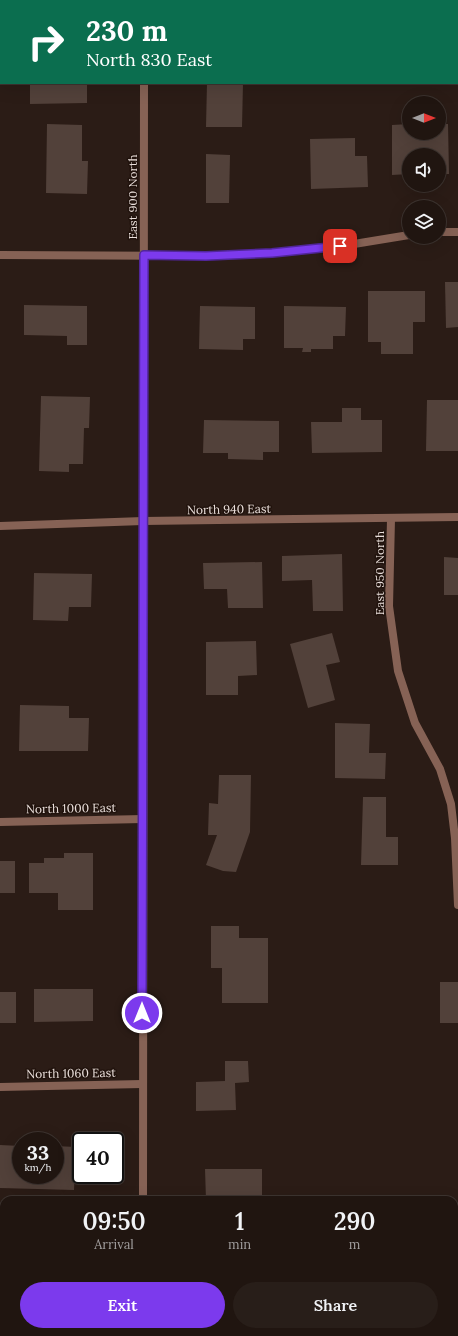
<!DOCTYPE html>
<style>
:root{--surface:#201510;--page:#281e19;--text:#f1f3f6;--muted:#a29f9f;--line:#3d3430;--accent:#7c3aed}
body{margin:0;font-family:Lora,serif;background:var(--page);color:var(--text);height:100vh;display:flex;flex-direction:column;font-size:15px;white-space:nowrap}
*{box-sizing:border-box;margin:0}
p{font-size:13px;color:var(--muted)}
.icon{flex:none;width:22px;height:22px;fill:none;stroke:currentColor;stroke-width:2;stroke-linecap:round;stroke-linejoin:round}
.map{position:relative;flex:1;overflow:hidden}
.side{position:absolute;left:0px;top:1196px;width:458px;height:140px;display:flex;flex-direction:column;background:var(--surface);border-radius:12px 12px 0 0;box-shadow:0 4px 16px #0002,0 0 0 1px var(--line)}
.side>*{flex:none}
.banner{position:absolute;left:0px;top:0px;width:458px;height:84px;box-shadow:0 4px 16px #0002,0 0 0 1px var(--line);background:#0b6e4f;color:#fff;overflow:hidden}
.needle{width:26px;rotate:90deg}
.fabs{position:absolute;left:402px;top:96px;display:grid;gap:8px}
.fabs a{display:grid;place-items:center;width:44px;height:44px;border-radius:50%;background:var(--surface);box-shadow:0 4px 16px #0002,0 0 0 1px var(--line);font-size:20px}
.speed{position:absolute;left:12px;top:1132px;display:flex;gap:8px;font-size:20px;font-weight:700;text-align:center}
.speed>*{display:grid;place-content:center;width:52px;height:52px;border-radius:50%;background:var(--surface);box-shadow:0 4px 16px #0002,0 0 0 1px var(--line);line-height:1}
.speed small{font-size:10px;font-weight:400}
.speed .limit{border:2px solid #111;border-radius:6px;background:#fff;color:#111}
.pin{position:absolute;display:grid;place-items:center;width:34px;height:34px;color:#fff;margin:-17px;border-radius:8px;box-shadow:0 2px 6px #0006}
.me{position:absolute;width:44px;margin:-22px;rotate:0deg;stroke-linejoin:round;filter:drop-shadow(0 0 3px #0008)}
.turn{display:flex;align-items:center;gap:14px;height:84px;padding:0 20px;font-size:18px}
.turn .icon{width:52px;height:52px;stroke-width:2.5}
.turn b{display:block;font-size:28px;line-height:34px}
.eta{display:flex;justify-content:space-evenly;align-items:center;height:68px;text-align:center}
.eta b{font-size:24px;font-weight:600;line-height:28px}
.button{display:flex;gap:8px;margin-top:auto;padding:8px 20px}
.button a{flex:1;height:46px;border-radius:24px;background:var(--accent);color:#fff;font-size:16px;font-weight:600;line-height:46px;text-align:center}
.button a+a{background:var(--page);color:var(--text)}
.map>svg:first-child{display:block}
.building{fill:#52413a}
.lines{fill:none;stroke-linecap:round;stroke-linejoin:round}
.service{stroke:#866255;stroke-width:8}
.minor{stroke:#866255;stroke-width:8}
.tertiary{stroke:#866255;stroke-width:8}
.route-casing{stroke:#51269a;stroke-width:10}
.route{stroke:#7c3aed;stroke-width:7}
.labels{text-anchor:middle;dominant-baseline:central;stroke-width:3;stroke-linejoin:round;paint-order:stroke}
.street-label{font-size:12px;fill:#ebe0dc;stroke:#21130d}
</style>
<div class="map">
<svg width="458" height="1336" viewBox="0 0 458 1336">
<rect width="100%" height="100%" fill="#2b1c16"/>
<g class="building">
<polygon points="30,83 87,83 87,103 30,104"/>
<polygon points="207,83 243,83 242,127 206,127"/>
<polygon points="47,124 82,125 82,161 88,161 87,194 46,193"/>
<polygon points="409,124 409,133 439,133 439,124 448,124 449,174 439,174 439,155 409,155 409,174 392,175 392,125"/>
<polygon points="355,138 355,156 367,156 368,187 311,189 310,139"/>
<polygon points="206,154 230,155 229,203 206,203"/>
<polygon points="445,282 458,282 458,327 446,328"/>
<polygon points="368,291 425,291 425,322 413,322 413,354 381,354 381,342 368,342"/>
<polygon points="24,305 87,306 87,345 67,345 67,336 24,335"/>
<polygon points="200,306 255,307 255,339 243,339 243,350 199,349"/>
<polygon points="284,306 346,307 345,336 333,336 333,349 311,349 311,352 302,352 303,348 284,348"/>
<polygon points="41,396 90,397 89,428 84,428 83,464 69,464 69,472 39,471"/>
<polygon points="427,400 458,400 458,451 426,451"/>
<polygon points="342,408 361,408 361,420 382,420 382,452 312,453 311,422 342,422"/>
<polygon points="204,420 279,421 279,452 263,452 263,460 228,459 228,453 203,453"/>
<polygon points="342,554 343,611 313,611 312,580 282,581 282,556"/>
<polygon points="444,557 458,558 458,595 444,595"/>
<polygon points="262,562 263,608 228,608 227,589 204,589 203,563"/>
<polygon points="34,573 92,574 91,607 69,607 68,621 33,620"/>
<polygon points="332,633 340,662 326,665 335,700 308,708 290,644"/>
<polygon points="256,641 257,675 238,676 238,695 206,695 206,642"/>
<polygon points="20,705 69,706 69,718 89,718 88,751 19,751"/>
<polygon points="335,723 370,724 369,753 386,753 385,779 335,778"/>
<polygon points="219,775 251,775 250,832 236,872 223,871 206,865 217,835 208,835 209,803 218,804"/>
<polygon points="363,797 386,797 386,837 398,837 398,865 361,865"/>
<polygon points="64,853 93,853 93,910 58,910 58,893 29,893 29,863 44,863 44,858 64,858"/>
<rect x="0" y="861" width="15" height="32"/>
<polygon points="211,926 239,926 239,938 268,938 268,1003 222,1003 222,968 211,968"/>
<rect x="440" y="982" width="18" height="41"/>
<polygon points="34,989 93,989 93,1021 34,1022"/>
<rect x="0" y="992" width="16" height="31"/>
<polygon points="225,1061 248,1061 249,1082 235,1083 236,1110 196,1111 196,1082 225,1081"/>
<polygon points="0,1145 21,1146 21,1175 55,1175 55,1146 76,1147 74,1190 0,1188"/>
<polygon points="205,1169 262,1169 262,1200 206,1200"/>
</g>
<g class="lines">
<g class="service">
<polyline points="0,1260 4,1260"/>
<polyline points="0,1334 51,1335"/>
</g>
<g class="minor">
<polyline points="439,232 458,232"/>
<polyline points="0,255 206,256 272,253 354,244 409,235"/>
<polyline points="391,519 389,606 398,671 415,723 440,769 451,804 455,838 458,905"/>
<polyline points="0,526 143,521 458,517"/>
<polyline points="0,822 143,819"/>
<polyline points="0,1087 142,1084"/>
</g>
<g class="tertiary">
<polyline points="144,1 144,0"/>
<polyline points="143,1200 144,83"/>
<polyline points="143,1332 143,1336"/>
</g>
</g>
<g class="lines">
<g class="route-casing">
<polyline id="route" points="142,1013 144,255 206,256 272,253 340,246"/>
</g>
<use href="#route" class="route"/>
</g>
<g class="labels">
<g class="street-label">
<text transform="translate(132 197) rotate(-90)">East 900 North</text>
<text transform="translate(229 509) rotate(-1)">North 940 East</text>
<text transform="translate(379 573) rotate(-90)">East 950 North</text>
<text transform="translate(71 808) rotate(-1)">North 1000 East</text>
<text transform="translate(71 1073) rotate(-1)">North 1060 East</text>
</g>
</g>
</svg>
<div class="fabs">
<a><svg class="needle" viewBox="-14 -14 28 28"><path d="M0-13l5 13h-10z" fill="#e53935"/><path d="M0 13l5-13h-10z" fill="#a29f9f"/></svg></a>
<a><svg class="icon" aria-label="sound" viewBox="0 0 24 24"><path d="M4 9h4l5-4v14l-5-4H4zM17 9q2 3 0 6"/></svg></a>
<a><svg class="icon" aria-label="layers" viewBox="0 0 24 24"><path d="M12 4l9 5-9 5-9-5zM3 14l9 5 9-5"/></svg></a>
</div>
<div class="speed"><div>33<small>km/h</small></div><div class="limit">40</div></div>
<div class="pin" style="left:340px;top:246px;background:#d93025"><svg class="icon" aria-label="arrive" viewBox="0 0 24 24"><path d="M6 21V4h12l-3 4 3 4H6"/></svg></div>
<svg class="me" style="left:142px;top:1013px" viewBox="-20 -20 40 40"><circle r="17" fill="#7c3aed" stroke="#fff" stroke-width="3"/><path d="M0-11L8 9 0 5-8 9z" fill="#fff"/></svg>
<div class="banner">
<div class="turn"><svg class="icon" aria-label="right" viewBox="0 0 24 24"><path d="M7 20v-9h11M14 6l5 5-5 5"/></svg><div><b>230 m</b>North 830 East</div></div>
</div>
<section class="side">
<div class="eta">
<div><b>09:50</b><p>Arrival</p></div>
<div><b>1</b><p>min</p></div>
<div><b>290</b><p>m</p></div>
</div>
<div class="button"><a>Exit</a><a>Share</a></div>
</section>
</div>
